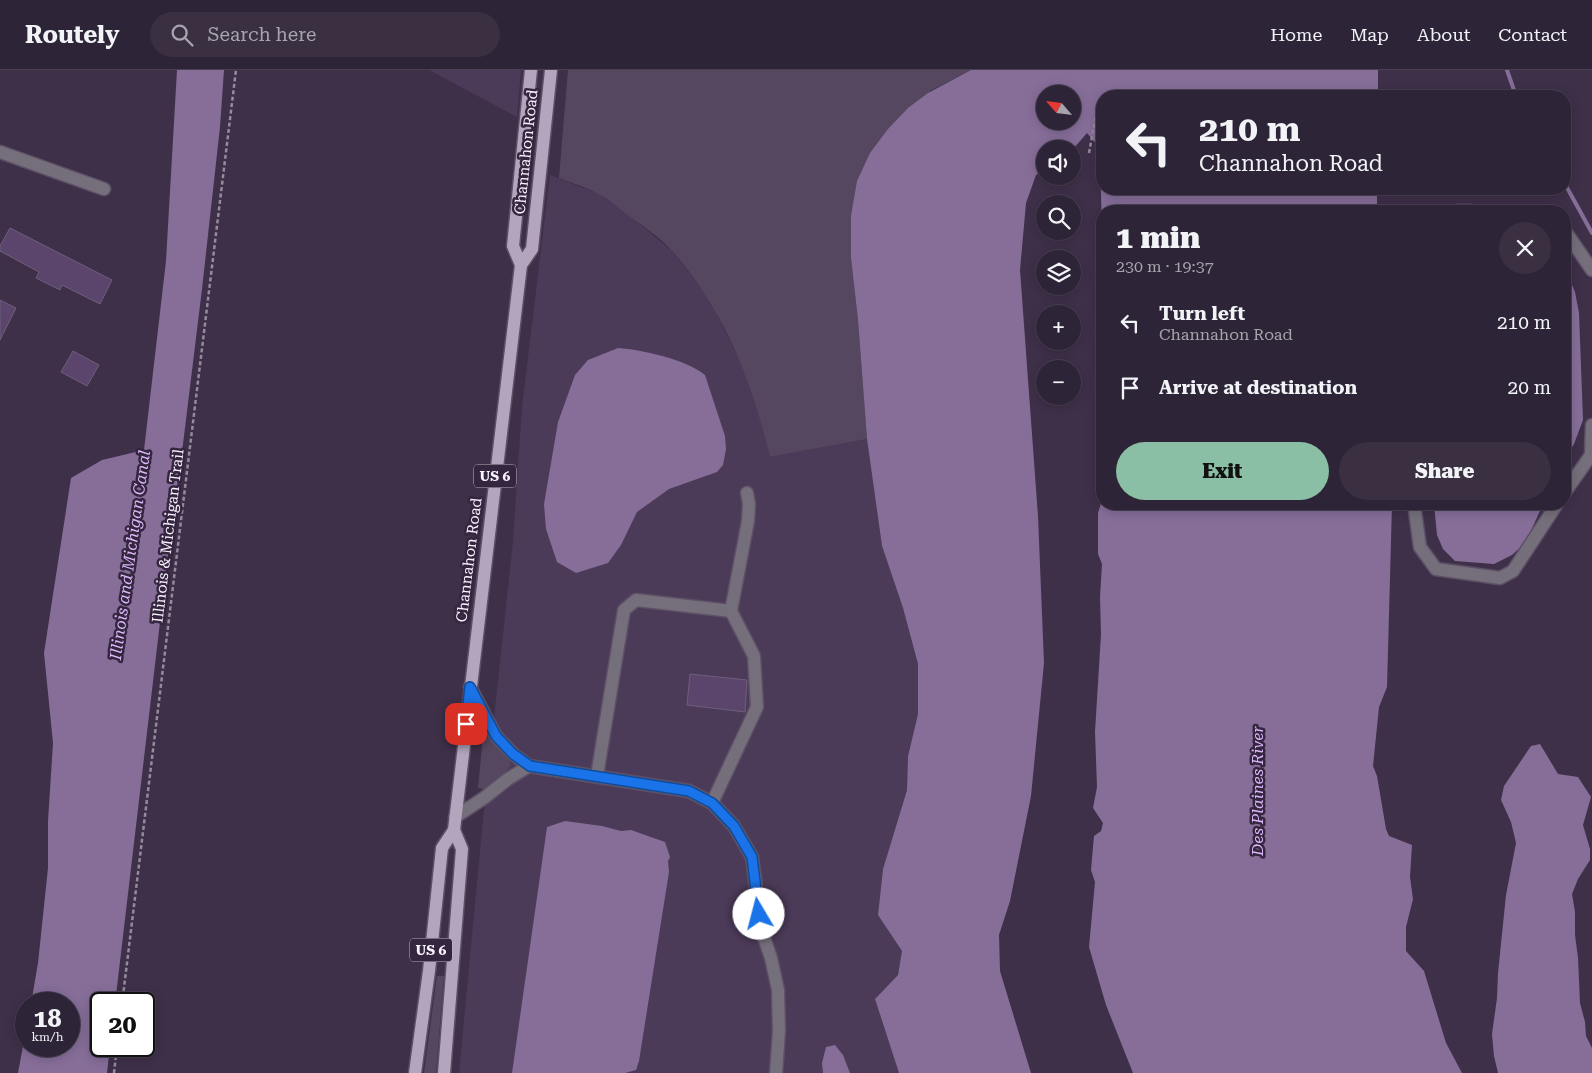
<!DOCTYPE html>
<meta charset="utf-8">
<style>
:root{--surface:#2e2437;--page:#3a3042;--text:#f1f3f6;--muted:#a7a4ad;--line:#494152;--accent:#8abfa5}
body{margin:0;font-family:"Roboto Serif",serif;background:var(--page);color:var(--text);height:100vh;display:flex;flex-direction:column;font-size:19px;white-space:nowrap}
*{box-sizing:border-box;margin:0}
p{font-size:16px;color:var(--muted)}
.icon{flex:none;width:28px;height:28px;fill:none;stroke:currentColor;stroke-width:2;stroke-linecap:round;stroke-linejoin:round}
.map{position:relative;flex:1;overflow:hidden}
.sheet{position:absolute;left:1096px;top:135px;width:475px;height:305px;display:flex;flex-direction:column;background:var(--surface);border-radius:20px;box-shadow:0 2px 12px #0003,0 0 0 1px var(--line)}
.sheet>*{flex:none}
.banner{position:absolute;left:1096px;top:20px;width:475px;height:105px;border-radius:20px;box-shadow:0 2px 12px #0003,0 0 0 1px var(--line);background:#2e2437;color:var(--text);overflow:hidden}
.needle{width:32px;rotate:298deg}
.controls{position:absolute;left:1036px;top:15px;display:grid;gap:10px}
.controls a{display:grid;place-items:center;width:45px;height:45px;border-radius:50%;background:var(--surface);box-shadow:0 2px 12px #0003,0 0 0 1px var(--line);font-size:25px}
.speed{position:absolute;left:15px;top:922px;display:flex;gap:10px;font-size:25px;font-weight:700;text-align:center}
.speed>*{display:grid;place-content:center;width:65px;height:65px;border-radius:50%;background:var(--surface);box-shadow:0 2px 12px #0003,0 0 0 1px var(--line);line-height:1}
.speed small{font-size:12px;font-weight:400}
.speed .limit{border:2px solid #111;border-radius:8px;background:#fff;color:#111}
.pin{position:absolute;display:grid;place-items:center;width:42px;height:42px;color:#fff;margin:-21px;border-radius:10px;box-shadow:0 2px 8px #0006}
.me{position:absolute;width:55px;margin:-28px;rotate:352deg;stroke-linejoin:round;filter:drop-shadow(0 0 4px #0008)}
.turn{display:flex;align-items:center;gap:18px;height:105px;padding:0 20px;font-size:22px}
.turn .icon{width:65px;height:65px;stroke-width:2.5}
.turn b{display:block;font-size:35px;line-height:42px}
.round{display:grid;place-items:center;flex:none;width:52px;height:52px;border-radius:26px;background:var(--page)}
.head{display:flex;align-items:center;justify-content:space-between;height:85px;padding:0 20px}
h1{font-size:30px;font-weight:800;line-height:38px}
.cta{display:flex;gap:10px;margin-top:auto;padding:10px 20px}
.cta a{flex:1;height:58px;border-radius:30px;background:var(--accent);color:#111;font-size:20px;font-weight:800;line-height:58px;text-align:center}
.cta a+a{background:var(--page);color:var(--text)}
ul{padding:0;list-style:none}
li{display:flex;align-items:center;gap:15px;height:65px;padding:0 20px}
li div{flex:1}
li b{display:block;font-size:19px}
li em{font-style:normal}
header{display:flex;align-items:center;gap:30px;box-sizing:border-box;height:70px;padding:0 25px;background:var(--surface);border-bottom:1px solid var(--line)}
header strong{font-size:24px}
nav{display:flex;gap:28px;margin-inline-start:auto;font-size:18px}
.search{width:350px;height:45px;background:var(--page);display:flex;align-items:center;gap:12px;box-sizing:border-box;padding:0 18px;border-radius:28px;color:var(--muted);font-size:19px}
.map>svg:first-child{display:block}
.built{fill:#4b3a58}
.green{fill:#554760}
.water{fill:#866e99;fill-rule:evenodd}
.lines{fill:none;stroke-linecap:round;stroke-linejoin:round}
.stream{stroke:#866e99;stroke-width:4}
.building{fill:#5b456c;stroke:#6d5f7a}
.minor-casing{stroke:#5c4f66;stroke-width:15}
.major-casing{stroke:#5c4f66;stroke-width:15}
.path{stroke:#968b9e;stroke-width:2.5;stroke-dasharray:4 2.5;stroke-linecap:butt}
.minor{stroke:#756f7b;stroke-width:12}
.major{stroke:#b3a5be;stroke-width:12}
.route-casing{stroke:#114b97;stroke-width:12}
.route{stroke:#1a73e8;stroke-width:9}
.labels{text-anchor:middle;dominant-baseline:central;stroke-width:5;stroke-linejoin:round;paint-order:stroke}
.shield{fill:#34263e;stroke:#beb5c5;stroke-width:1}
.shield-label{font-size:14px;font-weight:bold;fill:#f9f2ff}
.street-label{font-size:15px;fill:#f9f2ff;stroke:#34263e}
.water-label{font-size:16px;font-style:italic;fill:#ddb8fb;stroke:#34263e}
</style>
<header>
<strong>Routely</strong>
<div class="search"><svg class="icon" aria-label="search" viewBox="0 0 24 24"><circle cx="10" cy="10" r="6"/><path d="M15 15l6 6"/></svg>Search here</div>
<nav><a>Home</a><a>Map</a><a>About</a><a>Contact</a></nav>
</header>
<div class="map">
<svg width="1592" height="1003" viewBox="0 0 1592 1003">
<rect width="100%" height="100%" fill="#3e3049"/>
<g class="built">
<polygon points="429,0 521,0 517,47"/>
<polygon points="550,105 599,124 625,142 672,181 692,206 712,234 747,305 760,343 770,387 867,369 882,476 903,538 918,594 918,644 908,686 907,720 883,799 878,845 902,881 898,905 875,929 899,1003 459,1003 482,760 513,471 522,337"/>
</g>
<g class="green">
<path d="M568,0H971L930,21L851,146V188L858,250L867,369L770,387C752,312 725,241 673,182C661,168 644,157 629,146C619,139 609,129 598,124C586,117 572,113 559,108Z"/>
<polygon points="484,655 509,689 511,695 506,702 485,719 478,718"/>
<polygon points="437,906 444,906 436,1003 424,1003"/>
</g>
<g class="water">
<polygon points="177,0 224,0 220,57 202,219 183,374 171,459 115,934 101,934 101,976 110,976 107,1003 18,1003 26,960 26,976 69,976 69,934 31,934 38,893 48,798 48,751 53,673 44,583 71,408 102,390 144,380 166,191"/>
<path d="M971,0H1378V26H1102V119H1377V141H1102V303L1100,294L1099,239L1102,161L1100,89L1097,75L1087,63L1073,79H1045V99L1036,105L1026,133L1020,200L1038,446L1044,593L1031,726L1010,831L999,865L1000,901L1031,1003H899L875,929L898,905L902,881L878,845L883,799L907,720L908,686L918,644V594L903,538L882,476L867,369L858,250L851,188V146L857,111L870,83L888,59L908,38L928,23ZM1045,24H1072V51H1045Z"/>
<polygon points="1565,198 1575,222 1579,243 1583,350 1574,374 1565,388"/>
<path d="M618,278C643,280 685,289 705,305L725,366L726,379L723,395L717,402L669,419L637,442L621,475L608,493L576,503L557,492L546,459L544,434L558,352L575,305L588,290Z"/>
<polygon points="1102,307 1102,427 1098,405 1100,314"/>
<polygon points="1102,430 1102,434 1392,434 1387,617 1379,637 1373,696 1377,706 1386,759 1389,766 1412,775 1410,807 1413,829 1406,857 1406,881 1424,901 1446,973 1462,1003 1133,1003 1106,935 1089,877 1095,812 1091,800 1094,766 1101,761 1103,753 1093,738 1097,717 1095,662 1101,564 1100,527 1102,494 1098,484 1098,443"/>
<polygon points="1434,434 1543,434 1526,472 1512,485 1494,494 1455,491 1443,479 1437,465"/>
<polygon points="1540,674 1558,704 1578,707 1591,727 1583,755 1590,779 1590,790 1578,809 1572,824 1575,842 1575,865 1578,888 1580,933 1585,952 1586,966 1592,978 1592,1003 1498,1003 1494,986 1492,964 1497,928 1498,903 1506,825 1516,773 1511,752 1501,730 1504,716 1531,676"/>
<polygon points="565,751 602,756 621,761 631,760 665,772 670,787 668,791 669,802 639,991 636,1000 625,1003 512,1003 547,757"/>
<polygon points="835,975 843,985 850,1003 823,1003 822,993 826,977"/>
</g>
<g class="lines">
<g class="stream">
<polyline points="1507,0 1516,26"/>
<polyline points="1565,114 1592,163"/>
</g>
</g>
<g class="building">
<polygon points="10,158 112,210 100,234 62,215 60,220 36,208 39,202 0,181 0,176"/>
<polygon points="0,230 16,238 0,270"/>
<polygon points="73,281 99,295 87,316 61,302"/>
<polygon points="690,604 747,610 745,642 687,635"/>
</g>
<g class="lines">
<g class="minor-casing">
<g id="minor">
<polyline points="0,82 104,119"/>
<polyline points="1458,141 1470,141"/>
<polyline points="1565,161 1592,200"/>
<polyline points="1565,422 1591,385 1592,355"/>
<polyline points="1414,434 1420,477 1436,499 1500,508 1513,501 1557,434"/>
<polyline points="529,696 689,721 712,733 734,756 752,787 762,862 771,888 778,920 779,961 776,1003"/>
<polyline points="597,706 624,540 636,530 731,541"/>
<polyline points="712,733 757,637 754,586 731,541 748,451 749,434 747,423"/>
<polyline points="455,747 484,728 508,709 529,696 513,684 496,666 470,617"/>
</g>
</g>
<g class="major-casing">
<g id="major">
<polyline points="521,195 513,176 531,0"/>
<polyline points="415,1003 429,901 442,778 454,760 521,195 532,179 551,0"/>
<polyline points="444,1003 462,779 454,760"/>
</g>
</g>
<g class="path">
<polyline points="1089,83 1096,45"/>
<polyline points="122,934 236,0"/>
<polyline points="114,1003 117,976"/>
</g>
<use href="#minor" class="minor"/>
<use href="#major" class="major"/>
</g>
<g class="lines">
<g class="route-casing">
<polyline id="route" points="466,654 470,617 496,666 513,684 530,696 689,721 712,733 734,756 752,787 759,844"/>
</g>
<use href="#route" class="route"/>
</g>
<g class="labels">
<g class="shield">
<rect x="474" y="394.5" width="42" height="23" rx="4"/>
<rect x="410" y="868.5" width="42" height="23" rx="4"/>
</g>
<g class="shield-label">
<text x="495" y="406">US 6</text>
<text x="431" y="880">US 6</text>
</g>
<g class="street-label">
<text transform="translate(526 82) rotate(-84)">Channahon Road</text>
<text transform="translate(168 466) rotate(-83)">Illinois &amp; Michigan Trail</text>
<text transform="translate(469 490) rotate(-83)">Channahon Road</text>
</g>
<g class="water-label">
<text transform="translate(130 485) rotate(-82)">Illinois and Michigan Canal</text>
<text transform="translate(1257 721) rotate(-90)">Des Plaines River</text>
</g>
</g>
</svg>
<div class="controls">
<a><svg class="needle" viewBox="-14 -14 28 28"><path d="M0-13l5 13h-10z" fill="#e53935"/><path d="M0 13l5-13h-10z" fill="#a7a4ad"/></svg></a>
<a><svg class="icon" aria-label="sound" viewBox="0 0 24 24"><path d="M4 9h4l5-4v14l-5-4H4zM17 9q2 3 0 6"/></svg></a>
<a><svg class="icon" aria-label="search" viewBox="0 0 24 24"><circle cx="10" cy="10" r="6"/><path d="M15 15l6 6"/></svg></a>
<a><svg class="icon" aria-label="layers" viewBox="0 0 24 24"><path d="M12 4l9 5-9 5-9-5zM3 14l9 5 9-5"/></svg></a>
<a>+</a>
<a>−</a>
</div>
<div class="speed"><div>18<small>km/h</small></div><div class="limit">20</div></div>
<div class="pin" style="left:466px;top:654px;background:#d93025"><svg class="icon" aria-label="arrive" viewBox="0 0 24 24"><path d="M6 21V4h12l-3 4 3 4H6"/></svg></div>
<svg class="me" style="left:759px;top:844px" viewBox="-20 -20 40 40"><circle r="19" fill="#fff"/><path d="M0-13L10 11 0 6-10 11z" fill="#1a73e8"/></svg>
<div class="banner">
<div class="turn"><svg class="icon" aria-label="left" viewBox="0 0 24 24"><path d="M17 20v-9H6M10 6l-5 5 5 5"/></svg><div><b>210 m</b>Channahon Road</div></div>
</div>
<section class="sheet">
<div class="head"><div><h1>1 min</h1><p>230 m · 19:37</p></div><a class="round"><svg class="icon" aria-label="close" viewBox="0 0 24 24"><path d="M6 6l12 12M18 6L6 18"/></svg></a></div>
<ul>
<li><svg class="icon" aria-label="left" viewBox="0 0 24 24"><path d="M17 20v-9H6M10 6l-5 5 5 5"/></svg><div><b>Turn left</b><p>Channahon Road</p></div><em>210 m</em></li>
<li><svg class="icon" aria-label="arrive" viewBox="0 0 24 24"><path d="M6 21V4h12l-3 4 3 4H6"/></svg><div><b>Arrive at destination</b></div><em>20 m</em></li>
</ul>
<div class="cta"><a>Exit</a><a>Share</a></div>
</section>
</div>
